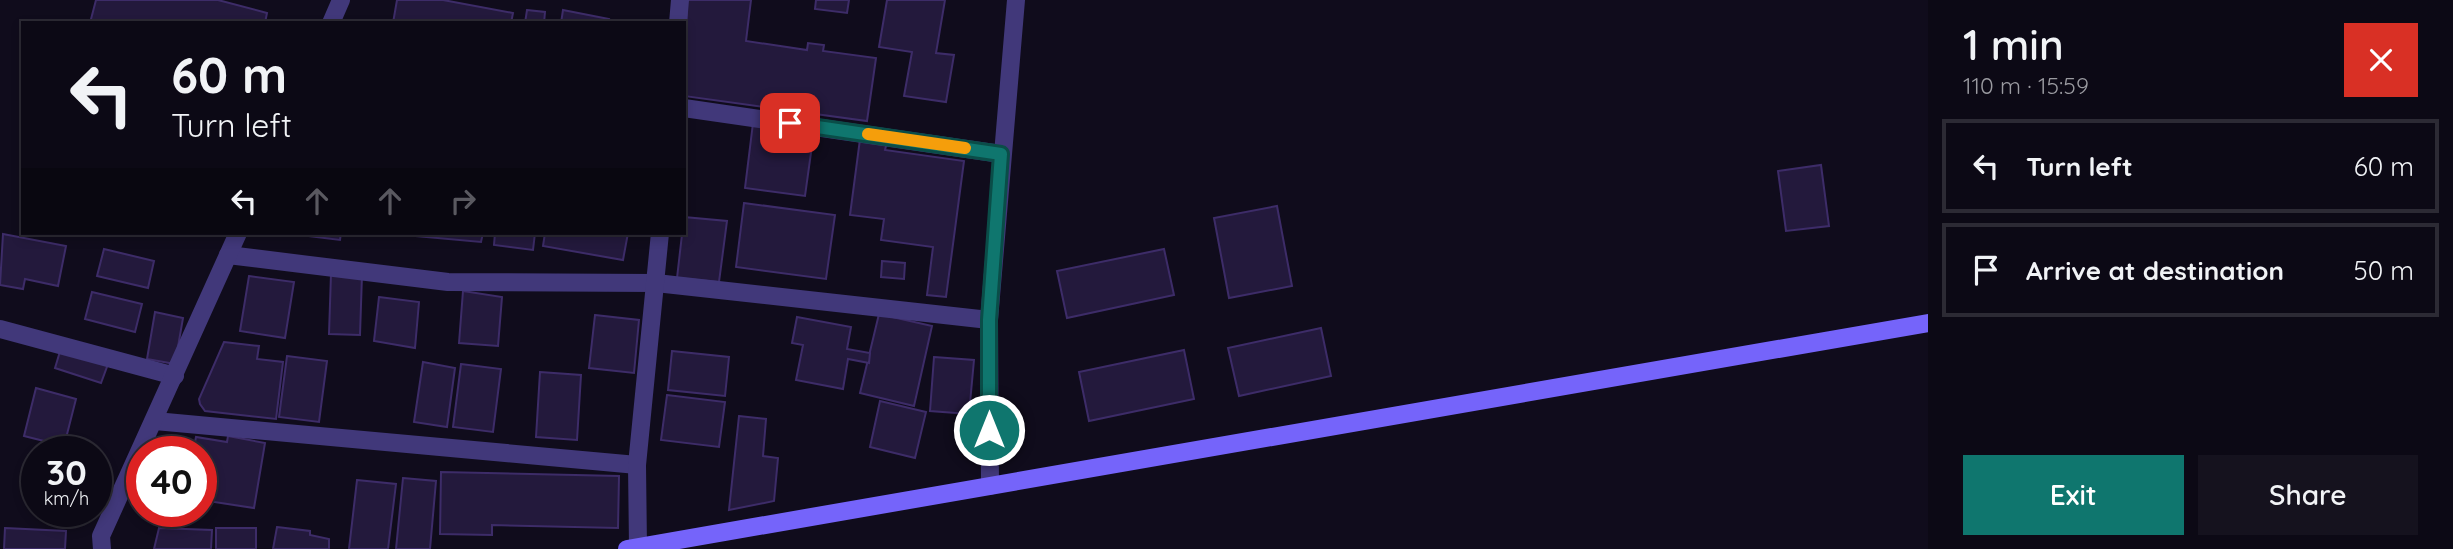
<!DOCTYPE html>
<meta charset="utf-8">
<style>
:root{--surface:#0c0915;--page:#15121e;--text:#f1f3f6;--muted:#9a9aa0;--line:#2c2a34;--accent:#0f766e}
body{margin:0;font-family:Quicksand,sans-serif;background:var(--page);color:var(--text);height:100vh;display:flex;flex-direction:column;font-size:26px;white-space:nowrap}
*{box-sizing:border-box;margin:0}
p{font-size:23px;color:var(--muted)}
.icon{flex:none;width:38px;height:38px;fill:none;stroke:currentColor;stroke-width:2;stroke-linecap:round;stroke-linejoin:round}
.map{position:relative;flex:1;overflow:hidden}
.details{display:flex;flex-direction:column;background:var(--surface);width:525px}
.details>*{flex:none}
.top-card{position:absolute;left:21px;top:21px;width:665px;height:214px;border-radius:0px;box-shadow:0 4px 10px #0003,0 0 0 2px var(--line);background:#0c0915;color:var(--text);overflow:hidden}
.speed{position:absolute;left:21px;top:436px;display:flex;gap:14px;font-size:35px;font-weight:700;text-align:center}
.speed>*{display:grid;place-content:center;width:91px;height:91px;border-radius:50%;background:var(--surface);box-shadow:0 4px 10px #0003,0 0 0 2px var(--line);line-height:1}
.speed small{font-size:18px;font-weight:400}
.speed .limit{border:10px solid #d22;background:#fff;color:#111}
.pin{position:absolute;display:grid;place-items:center;width:60px;height:60px;color:#fff;margin:-30px;border-radius:14px;box-shadow:0 4px 10px #0006}
.me{position:absolute;width:77px;margin:-38px;rotate:0deg;stroke-linejoin:round;filter:drop-shadow(0 0 5px #0008)}
.turn{display:flex;align-items:center;gap:24px;height:147px;padding:0 35px;font-size:32px}
.turn .icon{width:91px;height:91px;stroke-width:2.5}
.turn b{display:block;font-size:49px;line-height:60px}
.lanes{display:flex;align-items:center;height:66px;padding:0 35px;background:#0003;justify-content:center;gap:35px;direction:ltr}
.lanes .off{opacity:.35}
.round{display:grid;place-items:center;flex:none;width:74px;height:74px;border-radius:0px;background:var(--page)}
.head{display:flex;align-items:center;justify-content:space-between;height:119px;padding:0 35px}
h1{font-size:42px;font-weight:600;line-height:52px}
.primary-button{display:flex;gap:14px;margin-top:auto;padding:14px 35px}
.primary-button a{flex:1;height:80px;border-radius:0px;background:var(--accent);color:#fff;font-size:28px;font-weight:600;line-height:80px;text-align:center}
.primary-button a+a{background:var(--page);color:var(--text)}
ul{padding:0;list-style:none}
li{display:flex;align-items:center;gap:21px;height:94px;margin:0 14px 10px;padding:0 21px;border:4px solid var(--line);border-radius:0px}
li div{flex:1}
li b{display:block;font-size:26px}
li em{font-style:normal}
main{display:flex;flex:1;min-height:0}
.map>svg:first-child{display:block}
.building{fill:#23193c;stroke:#3d2c68;stroke-width:2}
.lines{fill:none;stroke-linecap:round;stroke-linejoin:round}
.minor{stroke:#41387a;stroke-width:18}
.tertiary{stroke:#41387a;stroke-width:18}
.secondary{stroke:#7564fa;stroke-width:18}
.route-casing{stroke:#0a4d48;stroke-width:18}
.route{stroke:#0f766e;stroke-width:12}
.slow{stroke:#f59e0b;stroke-width:12}
</style>
<main>
<div class="map">
<svg width="1928" height="549" viewBox="0 0 1928 549">
<rect width="100%" height="100%" fill="#100c1c"/>
<g class="building">
<polygon points="96,0 218,0 267,13 265,23 90,23"/>
<polygon points="397,0 443,0 513,13 511,23 393,23"/>
<polygon points="687,0 751,0 746,41 807,50 808,43 824,45 823,51 876,58 867,121 684,96"/>
<polygon points="816,0 849,0 847,13 815,9"/>
<polygon points="887,0 945,0 936,53 954,55 946,102 904,96 912,52 879,47"/>
<polygon points="527,10 545,12 544,23 525,23"/>
<polygon points="563,10 609,19 608,23 561,23"/>
<polygon points="753,123 814,131 805,196 745,188"/>
<polygon points="860,139 887,142 885,150 964,161 946,297 927,295 933,247 881,240 884,219 850,215"/>
<polygon points="1821,165 1829,226 1786,231 1778,171"/>
<polygon points="744,203 835,215 826,279 736,267"/>
<polygon points="1277,206 1292,286 1229,298 1214,218"/>
<polygon points="684,217 727,221 719,282 677,278"/>
<polygon points="284,233 341,233 340,240"/>
<polygon points="382,233 483,233 481,242"/>
<polygon points="495,233 535,233 533,250 494,245"/>
<polygon points="545,233 628,233 623,260 543,246"/>
<polygon points="3,234 66,246 58,286 25,279 23,289 0,285"/>
<polygon points="104,249 154,261 148,288 97,276"/>
<polygon points="1164,249 1174,295 1067,318 1057,271"/>
<polygon points="882,261 905,263 904,279 881,277"/>
<polygon points="331,274 362,275 360,335 329,334"/>
<polygon points="249,276 294,282 285,338 240,331"/>
<polygon points="463,291 502,297 498,346 459,343"/>
<polygon points="92,292 142,304 135,332 85,319"/>
<polygon points="379,297 419,302 415,348 374,341"/>
<polygon points="155,312 183,318 175,364 147,359"/>
<polygon points="879,314 932,326 914,406 860,393"/>
<polygon points="595,315 639,320 634,373 589,368"/>
<polygon points="797,317 851,327 847,349 870,353 869,363 848,359 843,389 796,380 803,345 792,343"/>
<polygon points="1321,328 1331,376 1239,396 1228,348"/>
<polygon points="224,342 259,346 257,359 283,362 276,419 205,411 200,404 199,399"/>
<polygon points="61,348 108,364 101,383 55,368"/>
<polygon points="1184,350 1194,399 1089,421 1079,372"/>
<polygon points="672,351 729,357 725,396 668,390"/>
<polygon points="287,356 327,361 319,422 279,417"/>
<polygon points="934,357 974,360 969,414 930,411"/>
<polygon points="423,362 455,368 447,427 414,422"/>
<polygon points="461,364 501,369 493,432 453,427"/>
<polygon points="540,372 581,375 577,440 536,437"/>
<polygon points="36,388 76,399 64,446 24,436"/>
<polygon points="667,395 725,402 719,447 661,440"/>
<polygon points="880,401 926,412 915,458 870,447"/>
<polygon points="739,416 766,419 763,456 778,458 774,501 729,510"/>
<polygon points="228,436 265,443 254,508 201,500 201,452 193,452 196,437 227,442"/>
<polygon points="441,472 619,476 618,528 492,525 492,535 440,534"/>
<polygon points="403,478 436,481 430,549 396,549"/>
<polygon points="357,480 396,484 388,549 349,549"/>
<polygon points="277,527 310,531 310,535 329,539 329,549 273,549"/>
<polygon points="5,528 66,531 65,549 4,549"/>
<polygon points="159,528 212,530 211,549 154,549"/>
<rect x="216" y="528" width="40" height="21"/>
</g>
<g class="lines">
<g class="minor">
<polyline points="331,23 341,0"/>
<polyline points="678,23 680,0"/>
<polyline points="684,108 1001,154"/>
<polyline points="228,255 448,282 656,283 989,320"/>
<polyline points="0,329 175,376"/>
<polyline points="155,421 637,465"/>
<polyline points="638,547 637,465 660,233"/>
<polyline points="102,549 101,536 238,233"/>
</g>
<polyline class="tertiary" points="990,486 989,320 1016,0"/>
<polyline class="secondary" points="627,549 1928,323"/>
</g>
<g class="lines">
<g class="route-casing">
<polyline id="route" points="790,123 1001,154 989,320 989,430"/>
</g>
<use href="#route" class="route"/>
<polyline class="slow" points="868,134 965,148"/>
</g>
</svg>
<div class="speed"><div>30<small>km/h</small></div><div class="limit">40</div></div>
<div class="pin" style="left:790px;top:123px;background:#d93025"><svg class="icon" aria-label="arrive" viewBox="0 0 24 24"><path d="M6 21V4h12l-3 4 3 4H6"/></svg></div>
<svg class="me" style="left:989px;top:430px" viewBox="-20 -20 40 40"><circle r="17" fill="#0f766e" stroke="#fff" stroke-width="3"/><path d="M0-11L8 9 0 5-8 9z" fill="#fff"/></svg>
<div class="top-card">
<div class="turn"><svg class="icon" aria-label="left" viewBox="0 0 24 24"><path d="M17 20v-9H6M10 6l-5 5 5 5"/></svg><div><b>60 m</b>Turn left</div></div>
<div class="lanes"><svg class="icon" aria-label="left" viewBox="0 0 24 24"><path d="M17 20v-9H6M10 6l-5 5 5 5"/></svg><svg class="icon off" aria-label="ahead" viewBox="0 0 24 24"><path d="M12 20V5M6 11l6-6 6 6"/></svg><svg class="icon off" aria-label="ahead" viewBox="0 0 24 24"><path d="M12 20V5M6 11l6-6 6 6"/></svg><svg class="icon off" aria-label="right" viewBox="0 0 24 24"><path d="M7 20v-9h11M14 6l5 5-5 5"/></svg></div>
</div>
</div>
<section class="details">
<div class="head"><div><h1>1 min</h1><p>110 m · 15:59</p></div><a class="round" style="background:#d93025;color:#fff"><svg class="icon" aria-label="close" viewBox="0 0 24 24"><path d="M6 6l12 12M18 6L6 18"/></svg></a></div>
<ul>
<li><svg class="icon" aria-label="left" viewBox="0 0 24 24"><path d="M17 20v-9H6M10 6l-5 5 5 5"/></svg><div><b>Turn left</b></div><em>60 m</em></li>
<li><svg class="icon" aria-label="arrive" viewBox="0 0 24 24"><path d="M6 21V4h12l-3 4 3 4H6"/></svg><div><b>Arrive at destination</b></div><em>50 m</em></li>
</ul>
<div class="primary-button"><a>Exit</a><a>Share</a></div>
</section>
</main>
